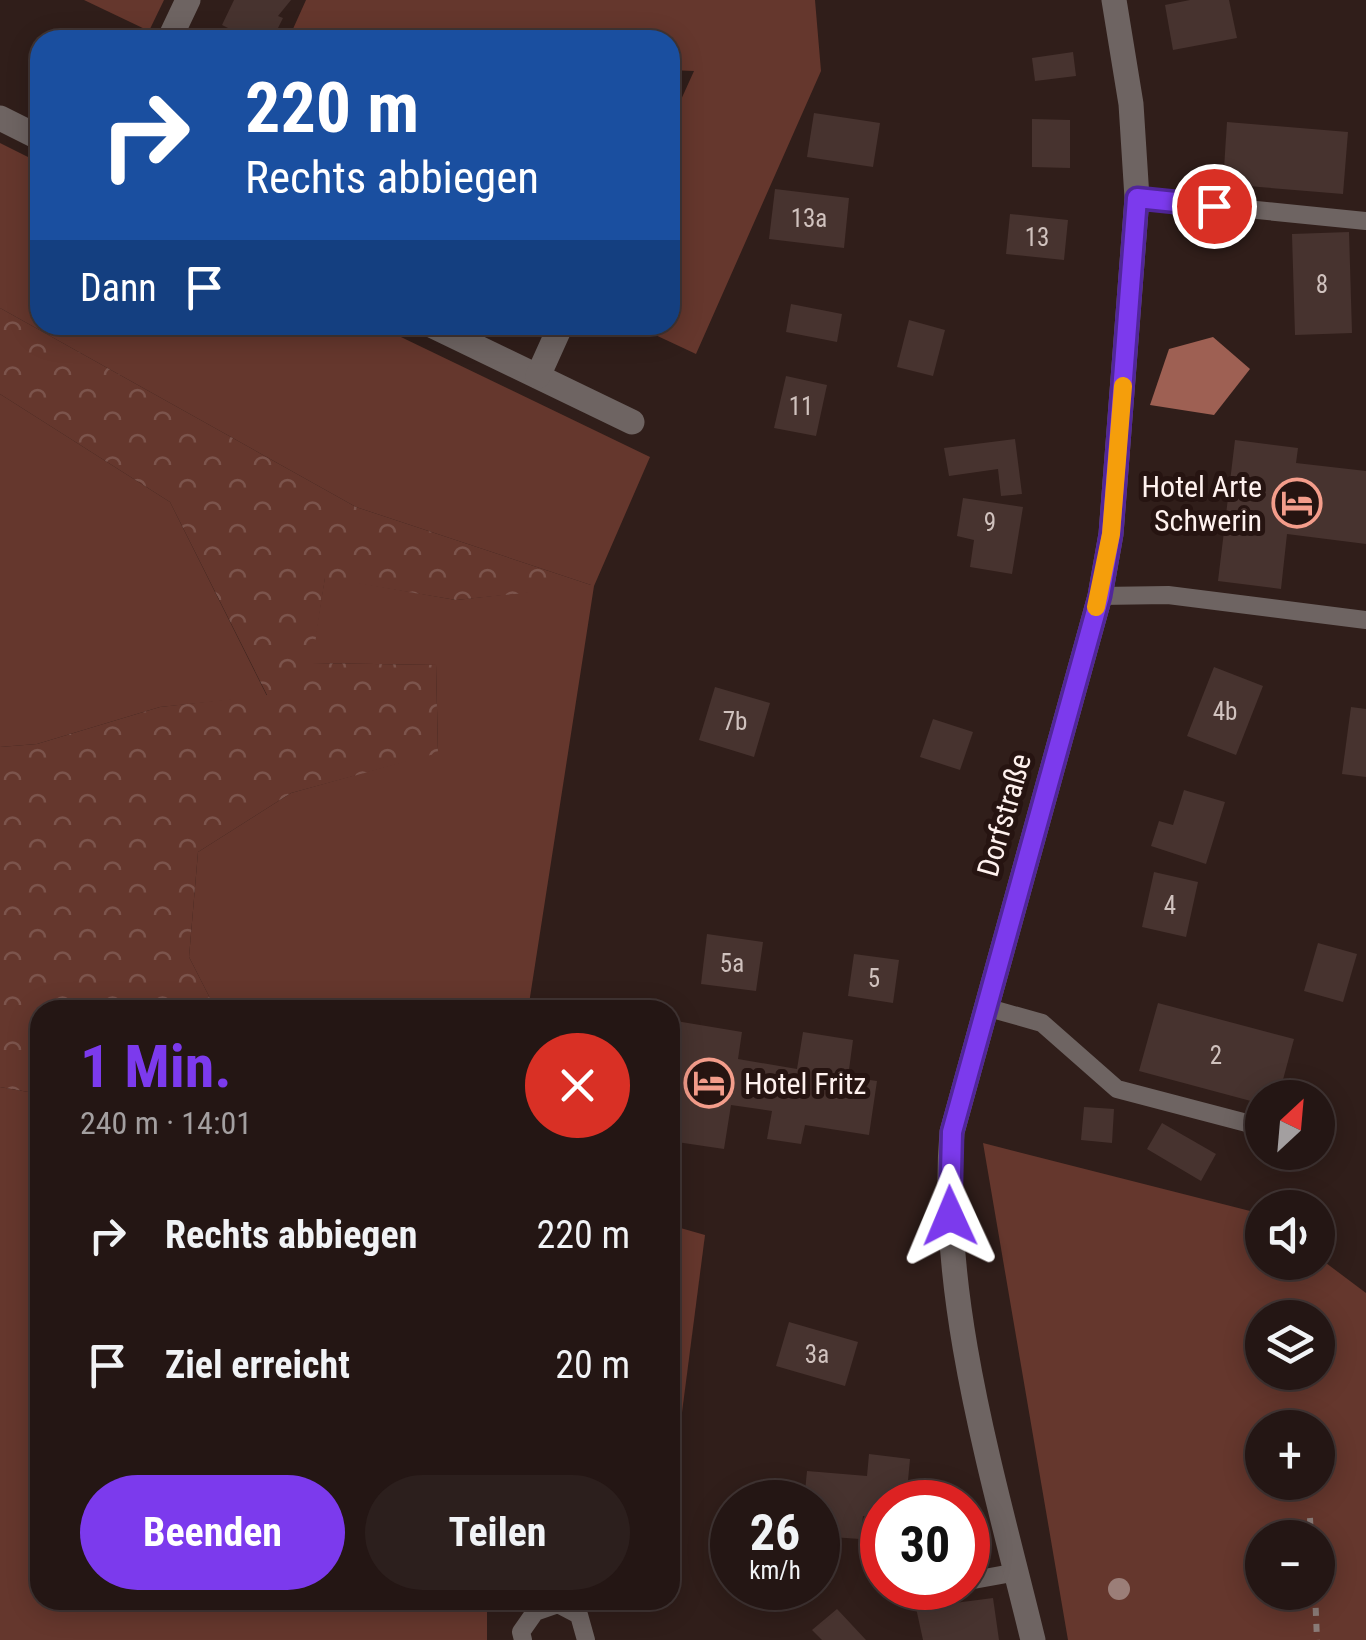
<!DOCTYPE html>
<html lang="de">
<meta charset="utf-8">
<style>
:root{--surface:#241614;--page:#2c1f1d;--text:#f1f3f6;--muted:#a39fa0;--line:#413534;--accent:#7c3aed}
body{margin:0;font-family:"Roboto Condensed",sans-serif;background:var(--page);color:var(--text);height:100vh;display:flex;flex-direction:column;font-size:38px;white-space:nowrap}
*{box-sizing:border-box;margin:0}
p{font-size:32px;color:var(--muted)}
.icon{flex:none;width:55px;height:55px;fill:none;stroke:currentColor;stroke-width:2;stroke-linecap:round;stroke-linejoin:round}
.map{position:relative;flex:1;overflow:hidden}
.sheet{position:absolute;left:30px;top:1000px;width:650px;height:610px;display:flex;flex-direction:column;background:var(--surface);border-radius:30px;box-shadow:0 5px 25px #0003,0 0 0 2px var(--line)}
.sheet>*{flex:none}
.hud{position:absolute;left:30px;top:30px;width:650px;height:305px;border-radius:30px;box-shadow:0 5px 25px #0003,0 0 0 2px var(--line);background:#1a4fa0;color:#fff;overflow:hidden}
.needle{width:65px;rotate:26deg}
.buttons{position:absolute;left:1245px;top:1080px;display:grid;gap:20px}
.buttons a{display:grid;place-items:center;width:90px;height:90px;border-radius:50%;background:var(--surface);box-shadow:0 5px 25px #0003,0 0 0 2px var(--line);font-size:50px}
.speed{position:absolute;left:710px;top:1480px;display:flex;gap:20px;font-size:50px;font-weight:700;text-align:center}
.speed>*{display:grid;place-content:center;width:130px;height:130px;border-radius:50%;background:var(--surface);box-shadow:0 5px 25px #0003,0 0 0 2px var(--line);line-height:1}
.speed small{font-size:25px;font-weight:400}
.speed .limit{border:15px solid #d22;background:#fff;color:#111}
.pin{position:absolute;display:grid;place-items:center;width:85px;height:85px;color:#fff;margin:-42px;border:5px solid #fff;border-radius:50%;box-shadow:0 2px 10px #0007}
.me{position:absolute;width:110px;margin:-55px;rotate:359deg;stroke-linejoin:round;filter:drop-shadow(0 0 8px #0008)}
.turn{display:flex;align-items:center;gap:35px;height:210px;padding:0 50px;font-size:45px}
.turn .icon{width:130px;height:130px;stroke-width:2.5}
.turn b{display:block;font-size:70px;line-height:85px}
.then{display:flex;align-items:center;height:95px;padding:0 50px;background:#0003;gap:20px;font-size:38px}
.round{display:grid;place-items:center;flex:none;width:105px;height:105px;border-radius:52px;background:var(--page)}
.head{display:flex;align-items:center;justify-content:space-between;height:170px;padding:0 50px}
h1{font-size:60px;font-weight:700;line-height:75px;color:var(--accent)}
.primary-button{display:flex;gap:20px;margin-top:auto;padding:20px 50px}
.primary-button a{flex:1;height:115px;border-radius:60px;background:var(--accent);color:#fff;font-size:40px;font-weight:700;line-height:115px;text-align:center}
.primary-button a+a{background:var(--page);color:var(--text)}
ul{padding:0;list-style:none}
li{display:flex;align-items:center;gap:30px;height:130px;padding:0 50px}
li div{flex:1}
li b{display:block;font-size:38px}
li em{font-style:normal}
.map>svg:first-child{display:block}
.green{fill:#65372d;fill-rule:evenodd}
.forest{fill:url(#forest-crowns)}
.water{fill:#9e6053}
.building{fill:#47332f}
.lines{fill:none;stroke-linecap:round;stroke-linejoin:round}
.path{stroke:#8b7c78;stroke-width:6;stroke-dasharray:8 8;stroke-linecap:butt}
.service{stroke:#6e6462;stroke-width:18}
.minor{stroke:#6e6462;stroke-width:25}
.tree{fill:#9b7e78}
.route-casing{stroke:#51269a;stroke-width:25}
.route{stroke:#7c3aed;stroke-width:18}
.slow{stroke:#f59e0b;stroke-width:18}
.labels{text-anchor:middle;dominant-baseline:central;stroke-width:10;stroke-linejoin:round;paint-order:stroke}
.number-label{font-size:25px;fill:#d0c2be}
.poi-label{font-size:30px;fill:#fef1ee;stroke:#261411;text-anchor:end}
.street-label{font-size:30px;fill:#fef1ee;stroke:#261411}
</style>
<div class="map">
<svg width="1366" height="1640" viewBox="0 0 1366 1640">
<defs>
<pattern id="forest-crowns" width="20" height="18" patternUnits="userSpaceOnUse" patternTransform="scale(2.5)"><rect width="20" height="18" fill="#65372d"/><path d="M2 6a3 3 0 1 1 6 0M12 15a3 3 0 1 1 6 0" fill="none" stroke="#7c544c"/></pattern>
</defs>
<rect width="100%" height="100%" fill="#301e1a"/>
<g class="green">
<polygon points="84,0 164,0 149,31"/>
<polygon points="306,0 815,0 821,71 696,354 634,325 670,325 670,124 694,71 670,70 670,40 288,40"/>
<polygon points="0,143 40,163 40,325 376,325 650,457 594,586 528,1010 216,1010 189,957 198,852 291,793 438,752 436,665 311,663 325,577 456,600 591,585 356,507 0,308"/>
<path d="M475,325H540C516,342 500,337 475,325Z"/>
<polygon points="0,394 170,502 267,696 160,707 37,744 0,747"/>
<polygon points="0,1087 40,1094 40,1600 487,1600 487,1640 0,1640"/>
<path d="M983,1143L1258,1213L1262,1216V1262H1318V1257L1366,1293V1640H1068ZM1262,1318H1318V1372H1262ZM1262,1428H1318V1482H1262ZM1262,1538H1318V1592H1262Z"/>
<polygon points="670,1225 705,1235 670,1505"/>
</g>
<polygon class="forest" points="0,308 356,507 594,586 456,600 325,578 312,663 436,665 438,753 291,793 198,852 189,957 216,1010 40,1010 40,1094 0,1087 0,747 37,744 160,707 267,695 170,502 0,394"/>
<polygon class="water" points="1213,337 1250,369 1214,415 1150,405 1169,349"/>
<g class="building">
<polygon points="234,0 291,0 278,16 283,18 272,40 225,40 230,29 222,25"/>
<polygon points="1190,0 1229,0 1237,38 1173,50 1165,5"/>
<polygon points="1073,52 1076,76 1035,81 1032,58"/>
<polygon points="814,113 880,123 873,167 807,157"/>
<polygon points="1032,119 1070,120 1070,168 1032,167"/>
<polygon points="1227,122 1348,132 1343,194 1223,184"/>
<polygon points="775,189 849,198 844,248 769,239"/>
<polygon points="1010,214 1068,220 1064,260 1006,254"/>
<polygon points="1349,232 1352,333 1295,335 1292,234"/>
<polygon points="791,304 842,314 837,342 786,332"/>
<polygon points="909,320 945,330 933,376 897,367"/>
<polygon points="786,376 827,385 816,436 774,428"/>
<polygon points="1015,439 1022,494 1001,496 998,469 949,476 944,448"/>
<polygon points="1235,440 1298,448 1296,463 1366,471 1366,544 1287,534 1281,589 1218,581"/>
<polygon points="963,498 1023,507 1012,574 970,567 974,540 957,536"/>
<polygon points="1214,667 1263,686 1236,755 1187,736"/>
<polygon points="715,687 770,703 754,757 699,740"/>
<polygon points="1351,707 1366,709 1366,777 1342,774"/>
<polygon points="933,719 973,732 960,770 920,757"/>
<polygon points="1184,790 1225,802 1206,864 1151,846 1159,821 1173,825"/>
<polygon points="1154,872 1198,882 1186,937 1142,927"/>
<polygon points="707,934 763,942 756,991 701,984"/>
<polygon points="1318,943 1357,954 1343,1002 1304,991"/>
<polygon points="854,954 899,960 893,1003 848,996"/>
<polygon points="1158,1003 1294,1039 1278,1098 1262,1098 1262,1104 1139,1071"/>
<polygon points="676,1021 742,1032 738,1059 797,1069 803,1032 853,1040 848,1077 877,1081 869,1135 805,1125 801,1144 767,1139 772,1111 731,1105 724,1149 670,1141 670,1062"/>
<polygon points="1084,1107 1114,1109 1112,1143 1081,1140"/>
<polygon points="1162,1123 1216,1154 1201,1181 1147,1149"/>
<polygon points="789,1322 858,1342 845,1386 776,1366"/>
<polygon points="869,1454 910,1459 906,1502 882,1502 882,1518 863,1516 860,1539 818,1536 818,1502 804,1502 807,1471 867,1476"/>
<polygon points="993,1598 999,1640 923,1640 916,1608"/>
<polygon points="837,1609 866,1640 822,1640 812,1630"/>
</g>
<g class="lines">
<g class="path">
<polyline points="1310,1518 1311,1538"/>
<polyline points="1315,1592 1317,1640"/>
</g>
<g class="service">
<polyline points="1137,198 1366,221"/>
<polyline points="1100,596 1168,595 1366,620"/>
<polyline points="985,1007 1042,1023 1117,1089 1262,1127"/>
<polyline points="968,1581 1017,1572"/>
<polyline points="916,1591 934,1588"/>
<polyline points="523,1640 521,1632 535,1612 558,1604 579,1615 586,1640"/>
</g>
<g class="minor">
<polyline points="169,40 188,0"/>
<polyline points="0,118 40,138"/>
<polyline points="431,325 632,422"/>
<polyline points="538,376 561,325"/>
<path d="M1033,1640C994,1479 938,1298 952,1132L1100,596L1111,534L1137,198L1131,104L1114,0"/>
</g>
</g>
<circle class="tree" cx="1119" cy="1589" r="11"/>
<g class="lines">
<g class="route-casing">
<polyline id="route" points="950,1216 952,1132 1100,596 1111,534 1137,198 1214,206"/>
</g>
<use href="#route" class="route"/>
<polyline class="slow" points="1096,607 1111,534 1123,386"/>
</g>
<defs>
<g id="hotel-ring" transform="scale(2.5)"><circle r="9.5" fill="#261411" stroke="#f49d8b" stroke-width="1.5"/><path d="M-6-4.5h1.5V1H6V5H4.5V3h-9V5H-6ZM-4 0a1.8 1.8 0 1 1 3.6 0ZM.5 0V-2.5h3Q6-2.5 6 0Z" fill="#f49d8b"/></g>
</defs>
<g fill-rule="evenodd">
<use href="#hotel-ring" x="1297" y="503"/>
<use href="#hotel-ring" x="709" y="1083"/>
</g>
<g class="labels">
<g class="number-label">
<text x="809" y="218">13a</text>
<text x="1037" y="237">13</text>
<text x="1322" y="284">8</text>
<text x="801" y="406">11</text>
<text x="990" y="522">9</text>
<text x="1225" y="711">4b</text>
<text x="735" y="721">7b</text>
<text x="1170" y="905">4</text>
<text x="732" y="963">5a</text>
<text x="874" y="978">5</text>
<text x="1216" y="1055">2</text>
<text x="817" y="1354">3a</text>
</g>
<g class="poi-label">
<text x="1262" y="486">Hotel Arte<tspan x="1262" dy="34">Schwerin</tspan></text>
<text x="744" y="1083" text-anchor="start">Hotel Fritz</text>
</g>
<g class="street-label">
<text transform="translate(1004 815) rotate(-74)">Dorfstraße</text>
</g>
</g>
</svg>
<div class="buttons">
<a><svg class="needle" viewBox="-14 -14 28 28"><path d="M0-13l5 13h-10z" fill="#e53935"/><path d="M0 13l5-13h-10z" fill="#a39fa0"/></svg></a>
<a><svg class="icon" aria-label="sound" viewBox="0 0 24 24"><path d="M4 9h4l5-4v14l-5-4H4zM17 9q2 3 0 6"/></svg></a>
<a><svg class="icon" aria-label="layers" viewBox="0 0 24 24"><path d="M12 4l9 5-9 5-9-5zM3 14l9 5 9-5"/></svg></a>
<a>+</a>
<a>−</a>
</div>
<div class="speed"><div>26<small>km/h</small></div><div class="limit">30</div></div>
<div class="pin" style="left:1214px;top:206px;background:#d93025"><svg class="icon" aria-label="arrive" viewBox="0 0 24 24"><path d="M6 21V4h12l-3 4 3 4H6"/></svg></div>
<svg class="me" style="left:950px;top:1216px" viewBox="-20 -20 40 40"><path d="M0-17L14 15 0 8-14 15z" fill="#7c3aed" stroke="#fff" stroke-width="4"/></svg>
<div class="hud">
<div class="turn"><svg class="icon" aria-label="right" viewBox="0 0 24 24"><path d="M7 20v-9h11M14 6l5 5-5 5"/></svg><div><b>220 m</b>Rechts abbiegen</div></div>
<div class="then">Dann<svg class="icon" aria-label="arrive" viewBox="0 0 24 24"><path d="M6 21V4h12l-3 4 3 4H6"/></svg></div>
</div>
<section class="sheet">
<div class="head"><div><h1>1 Min.</h1><p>240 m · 14:01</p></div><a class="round" style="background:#d93025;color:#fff"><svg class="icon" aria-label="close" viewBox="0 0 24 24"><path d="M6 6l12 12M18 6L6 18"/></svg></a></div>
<ul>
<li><svg class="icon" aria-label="right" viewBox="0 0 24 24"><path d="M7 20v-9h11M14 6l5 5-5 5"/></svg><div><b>Rechts abbiegen</b></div><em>220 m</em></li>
<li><svg class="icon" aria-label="arrive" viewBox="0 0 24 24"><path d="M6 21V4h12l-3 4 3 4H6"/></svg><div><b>Ziel erreicht</b></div><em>20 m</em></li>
</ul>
<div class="primary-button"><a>Beenden</a><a>Teilen</a></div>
</section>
</div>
